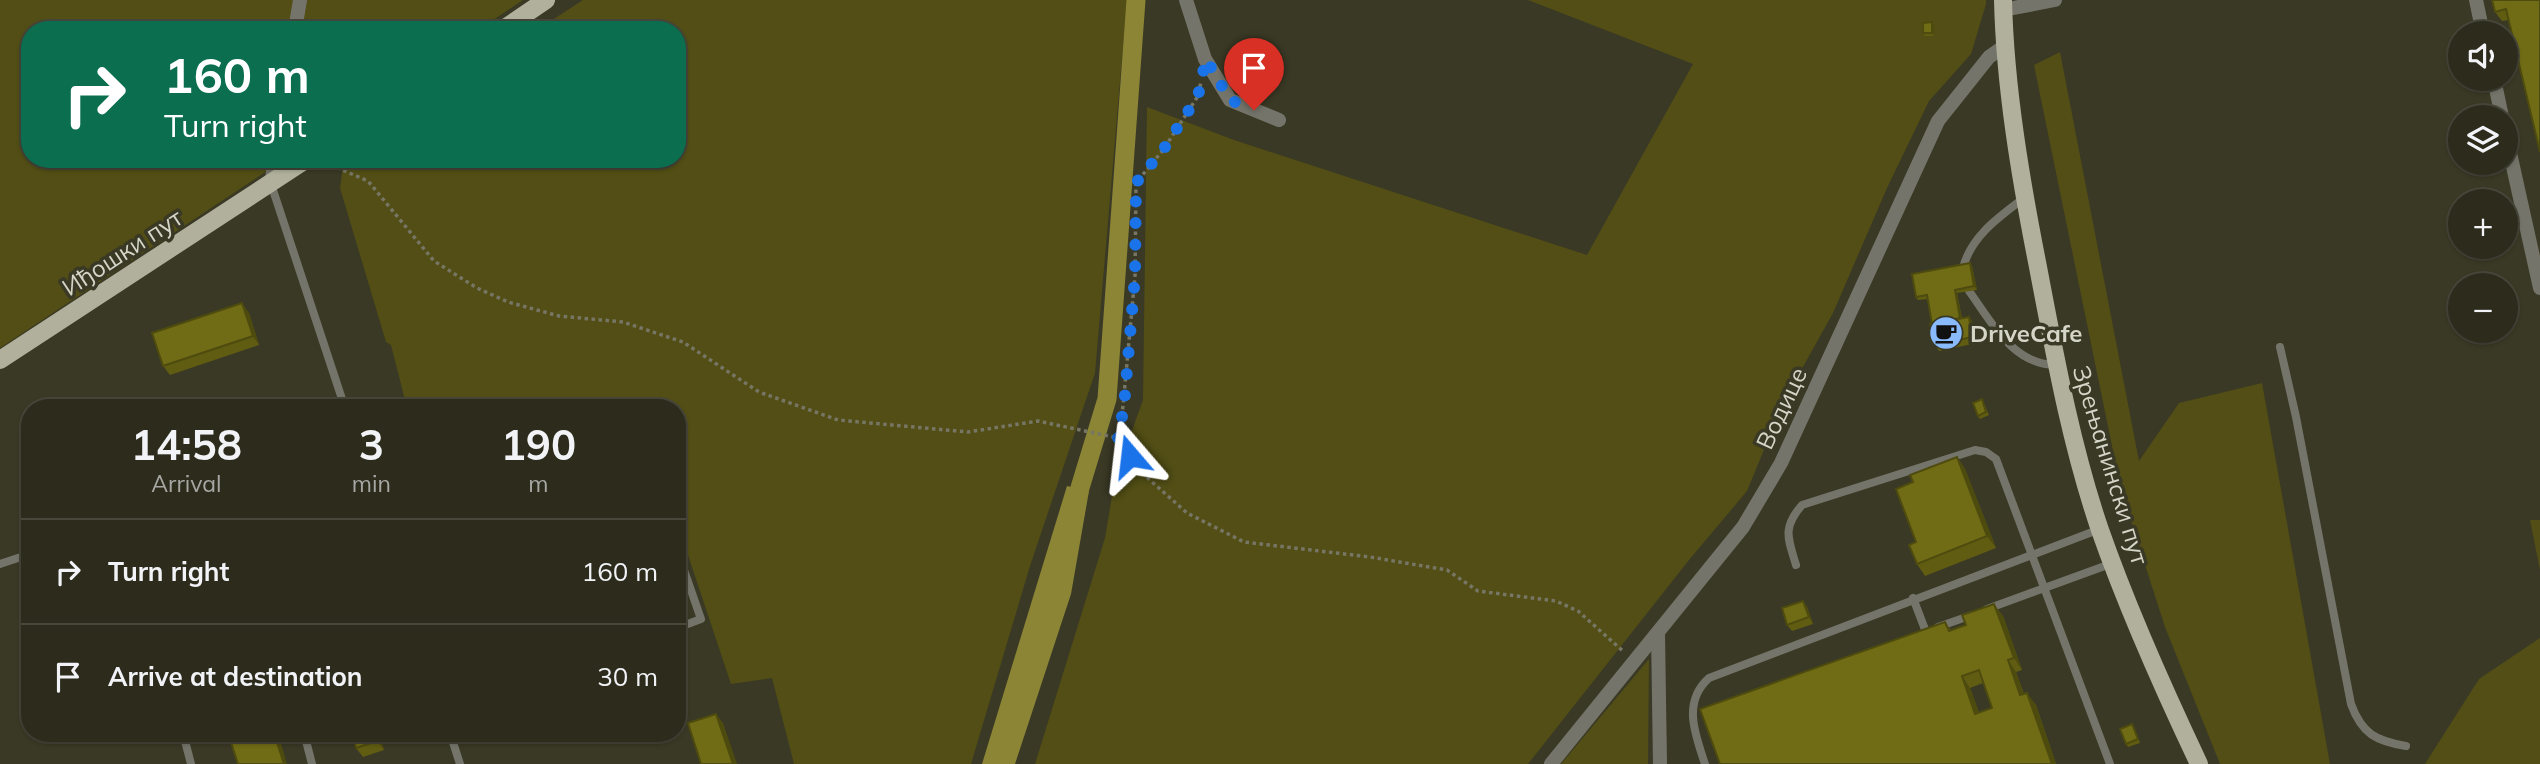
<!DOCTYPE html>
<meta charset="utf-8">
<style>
:root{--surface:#2c2b1c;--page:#343325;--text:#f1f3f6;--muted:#a6a7a3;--line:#48473b}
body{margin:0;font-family:Mulish,sans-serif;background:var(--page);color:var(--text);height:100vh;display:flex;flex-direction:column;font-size:26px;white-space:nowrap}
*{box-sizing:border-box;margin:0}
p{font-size:23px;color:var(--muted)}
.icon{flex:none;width:38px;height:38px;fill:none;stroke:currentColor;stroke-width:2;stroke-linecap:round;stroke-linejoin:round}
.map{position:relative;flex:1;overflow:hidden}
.panel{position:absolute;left:21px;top:399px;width:665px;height:343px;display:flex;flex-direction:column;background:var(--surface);border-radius:28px;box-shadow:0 2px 5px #0004,0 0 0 2px var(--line)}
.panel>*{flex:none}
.banner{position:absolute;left:21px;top:21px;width:665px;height:147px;border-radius:28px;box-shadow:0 2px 5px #0004,0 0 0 2px var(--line);background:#0b6e4f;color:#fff;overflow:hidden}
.buttons{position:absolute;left:2448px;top:21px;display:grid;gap:14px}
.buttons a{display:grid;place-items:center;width:70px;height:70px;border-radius:50%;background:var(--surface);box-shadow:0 2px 5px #0004,0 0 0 2px var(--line);font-size:35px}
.pin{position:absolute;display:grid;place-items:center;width:60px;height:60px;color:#fff;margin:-72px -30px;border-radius:50% 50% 50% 0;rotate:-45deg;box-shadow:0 0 7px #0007}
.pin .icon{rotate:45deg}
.me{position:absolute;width:77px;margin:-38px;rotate:343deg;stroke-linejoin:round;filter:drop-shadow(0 0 5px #0008)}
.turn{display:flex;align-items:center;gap:24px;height:147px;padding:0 28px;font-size:32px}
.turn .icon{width:91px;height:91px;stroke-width:2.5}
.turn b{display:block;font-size:49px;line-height:60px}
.eta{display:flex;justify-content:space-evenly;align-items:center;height:119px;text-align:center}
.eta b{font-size:42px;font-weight:700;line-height:49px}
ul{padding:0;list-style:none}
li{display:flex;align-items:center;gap:21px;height:105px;padding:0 28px;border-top:2px solid var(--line)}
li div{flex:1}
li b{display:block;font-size:26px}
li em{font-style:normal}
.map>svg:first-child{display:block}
.green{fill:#524e15}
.water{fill:#8b8535}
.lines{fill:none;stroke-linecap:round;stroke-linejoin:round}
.canal{stroke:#8b8535;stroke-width:19}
.path{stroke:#777665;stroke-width:3.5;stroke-dasharray:3.5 3.5;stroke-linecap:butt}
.lane{stroke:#75746a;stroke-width:8}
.street{stroke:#75746a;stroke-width:14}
.primary{stroke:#b0b09c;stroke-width:18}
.wall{fill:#605c12;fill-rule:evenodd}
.shaded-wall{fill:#4e4b0f}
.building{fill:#706b15;stroke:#4e4b0f;stroke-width:2;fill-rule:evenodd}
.route{stroke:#1a73e8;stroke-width:12;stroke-dasharray:0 21.6}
.labels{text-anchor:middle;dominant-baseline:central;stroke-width:7;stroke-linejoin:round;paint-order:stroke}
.street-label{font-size:24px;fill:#d5d5c8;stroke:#3a3925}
.poi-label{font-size:24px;font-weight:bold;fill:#d5d5c8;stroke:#3a3925;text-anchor:start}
</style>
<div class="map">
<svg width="2540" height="764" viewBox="0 0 2540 764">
<rect width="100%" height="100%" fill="#3a3925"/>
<g class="green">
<polygon points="0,0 523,0 478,30 30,30 30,159 285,159 0,348"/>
<polygon points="583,0 1127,0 1095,373 1030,566 971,764 794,764 772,678 731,684 677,522 677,408 407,408 391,345 386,342 340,188 344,159 677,159 677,30 537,30"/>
<polygon points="1528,0 1986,0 1986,4 1971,54 1929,101 1887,188 1833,313 1785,399 1747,491 1689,560 1528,764 1035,764 1105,538 1115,478 1143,400 1147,107 1234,140 1587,255 1693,64"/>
<polygon points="2060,52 2139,461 2179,403 2262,383 2330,764 2220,764 2165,627 2121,490 2034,65"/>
<polygon points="2530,520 2540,520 2540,570"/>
<polygon points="2540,638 2540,764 2425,764 2479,679"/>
<polygon points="1649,659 1648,764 1561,764"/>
</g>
<polygon class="water" points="1067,486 1089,491 1071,594 1015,764 982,764"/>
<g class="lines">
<polyline class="canal" points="1072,514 1107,399 1136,0"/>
<g class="path">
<polyline points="324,162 368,181 434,261 477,288 508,302 559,316 623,322 683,342 759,392 838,420 968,432 1038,421 1118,438 1142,473 1187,513 1244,542 1370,557 1447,570 1478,591 1556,601 1578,611 1624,652"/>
<polyline points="1118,437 1123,406 1135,276 1136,183 1163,150 1198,96 1201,82"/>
</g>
<g class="lane">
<polyline points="271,184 345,408"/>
<path d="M1963,268C1971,236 1999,217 2024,198"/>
<path d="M1969,291C1991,321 2012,364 2055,365"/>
<path d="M2280,347L2296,417L2351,704C2362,734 2376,741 2406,746"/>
<polyline points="677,550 701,619 677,628"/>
<polyline points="0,564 30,554"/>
<path d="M1796,565C1788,538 1782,528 1802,505L1975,450L1986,452L1996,459L2110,764"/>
<polyline points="1913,598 1926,632"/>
<polyline points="1987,609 2113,563"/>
<polyline points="1938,627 1972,615"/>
<polyline points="183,733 191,764"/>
<polyline points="304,733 312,764"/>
<polyline points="450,733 460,764"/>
<path d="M1705,764C1695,734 1682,702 1709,678L2100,529"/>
</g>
<g class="street">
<polyline points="1186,0 1205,59 1230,100 1279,120"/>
<polyline points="2476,0 2483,33"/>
<polyline points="2003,10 2055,0"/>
<polyline points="295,30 300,0"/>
<polyline points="2494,79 2502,117"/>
<polyline points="2506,135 2540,288"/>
<polyline points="271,184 275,159"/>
<polyline points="1658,633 1660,764"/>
<polyline points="1551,764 1743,527 1781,463 1938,121 1989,57 2006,45"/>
</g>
<g class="primary">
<path d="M2003,0C2005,88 2021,181 2038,267C2055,356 2071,445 2100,530C2128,610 2163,688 2199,764"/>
<polyline points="502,30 546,0"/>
<polyline points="0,360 307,159"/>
</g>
</g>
<g class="wall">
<polygon points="2540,0 2509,20 2502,21 2495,12"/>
<polygon points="1932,22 1934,25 1934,36 1925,36 1923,33"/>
<polygon points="1970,263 1972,266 1977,290 1957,293 1962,318 1969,317 1973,323 1977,343 1939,351 1935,345 1928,299 1918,300 1916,297"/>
<polygon points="249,313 259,345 170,375 163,366"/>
<polygon points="1982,399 1989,415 1980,419 1978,416"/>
<polygon points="1957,457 1965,469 1996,548 1925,576 1917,564 1913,482"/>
<polygon points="1803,601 1807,607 1813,624 1792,631 1787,625"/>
<path d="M2003,616L2022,670L2016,672L2024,694L2036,705L2056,764H1720L1945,622L1951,630ZM1983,683L1992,708L1979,713L1970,688Z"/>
<polygon points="2134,727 2140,743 2128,747 2126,744"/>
<polygon points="379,733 384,750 363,757 356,748"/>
</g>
<g class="shaded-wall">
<polygon points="1932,22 1934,25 1934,36 1932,33"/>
<polygon points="1970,263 1972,266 1977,290 1974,286"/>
<polygon points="1955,290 1957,293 1963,325 1961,322"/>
<polygon points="242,303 249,313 259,345 253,336"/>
<polygon points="1969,317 1973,323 1977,343 1972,337"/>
<polygon points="1957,457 1965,469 1996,548 1987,536"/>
<polygon points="1803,601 1807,607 1813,624 1809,617"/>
<polygon points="1994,604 2003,616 2022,670 2014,658"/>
<polygon points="2008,660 2016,672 2028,707 2020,695"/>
<polygon points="1962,676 1970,688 1984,726 1975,714"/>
<polygon points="2027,693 2036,705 2056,764 2052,764"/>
<polygon points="716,714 723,723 737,764 733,764"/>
<polygon points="274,733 278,733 287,764 284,764"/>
<polygon points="375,733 379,733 384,750 377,741"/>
</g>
<g class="building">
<polygon points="2492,0 2540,0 2540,152 2506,9 2495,12"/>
<polygon points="1932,22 1932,33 1923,33 1923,23"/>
<polygon points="1970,263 1974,286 1955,290 1960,318 1932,324 1927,295 1916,297 1912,274"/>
<polygon points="242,303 253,336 163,366 152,333"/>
<polygon points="1969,317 1972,337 1935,345 1930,324"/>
<polygon points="1982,399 1986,412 1978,416 1973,403"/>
<polygon points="1957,457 1987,536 1917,564 1909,545 1916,542 1896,489 1913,482 1910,475"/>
<polygon points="1803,601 1809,617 1787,625 1782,608"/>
<path d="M1994,604L2014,658L2008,660L2020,695L2027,693L2052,764H1720L1700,709L1945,622L1949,631L1966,625L1962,615ZM1979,670L1992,708L1975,714L1962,676Z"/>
<polygon points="716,714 733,764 701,764 688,723"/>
<polygon points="2132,724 2138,739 2126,744 2120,729"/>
<polygon points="228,733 274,733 284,764 238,764"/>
<polygon points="352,733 375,733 377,741 356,748"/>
</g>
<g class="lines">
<polyline class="route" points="1130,456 1118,438 1124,406 1135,276 1136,183 1163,150 1198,96 1206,59 1230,100 1254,110"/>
</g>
<defs>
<g id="cafe-disc" transform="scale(1.75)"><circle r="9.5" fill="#88bafc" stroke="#3a3925"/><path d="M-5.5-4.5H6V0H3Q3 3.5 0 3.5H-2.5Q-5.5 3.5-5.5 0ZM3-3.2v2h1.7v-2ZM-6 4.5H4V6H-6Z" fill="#111"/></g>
</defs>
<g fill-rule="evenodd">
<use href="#cafe-disc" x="1946" y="333"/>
</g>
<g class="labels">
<g class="street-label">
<text transform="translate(122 252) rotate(-33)">Иђошки пут</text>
<text transform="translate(1781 408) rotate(-65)">Водице</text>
<text transform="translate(2111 465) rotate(73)">Зрењанински пут</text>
</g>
<g class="poi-label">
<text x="1970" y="333">DriveCafe</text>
</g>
</g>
</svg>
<div class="buttons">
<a><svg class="icon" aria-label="sound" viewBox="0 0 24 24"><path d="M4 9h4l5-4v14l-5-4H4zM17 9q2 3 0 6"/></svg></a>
<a><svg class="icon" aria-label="layers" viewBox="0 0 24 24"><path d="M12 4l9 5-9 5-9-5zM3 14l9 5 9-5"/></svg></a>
<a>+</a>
<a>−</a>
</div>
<div class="pin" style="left:1254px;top:110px;background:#d93025"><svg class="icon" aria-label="arrive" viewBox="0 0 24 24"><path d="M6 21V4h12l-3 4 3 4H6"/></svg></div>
<svg class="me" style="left:1130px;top:456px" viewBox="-20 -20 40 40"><path d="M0-17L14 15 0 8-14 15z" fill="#1a73e8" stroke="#fff" stroke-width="4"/></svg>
<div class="banner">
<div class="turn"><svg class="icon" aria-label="right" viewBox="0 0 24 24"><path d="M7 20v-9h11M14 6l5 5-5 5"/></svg><div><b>160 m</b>Turn right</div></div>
</div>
<section class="panel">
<div class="eta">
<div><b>14:58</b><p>Arrival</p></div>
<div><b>3</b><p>min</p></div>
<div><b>190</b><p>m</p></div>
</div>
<ul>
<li><svg class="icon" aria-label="right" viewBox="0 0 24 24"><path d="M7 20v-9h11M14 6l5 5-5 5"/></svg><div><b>Turn right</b></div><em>160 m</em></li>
<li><svg class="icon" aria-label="arrive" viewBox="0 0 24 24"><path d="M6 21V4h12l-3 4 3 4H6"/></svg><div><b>Arrive at destination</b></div><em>30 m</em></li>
</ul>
</section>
</div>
